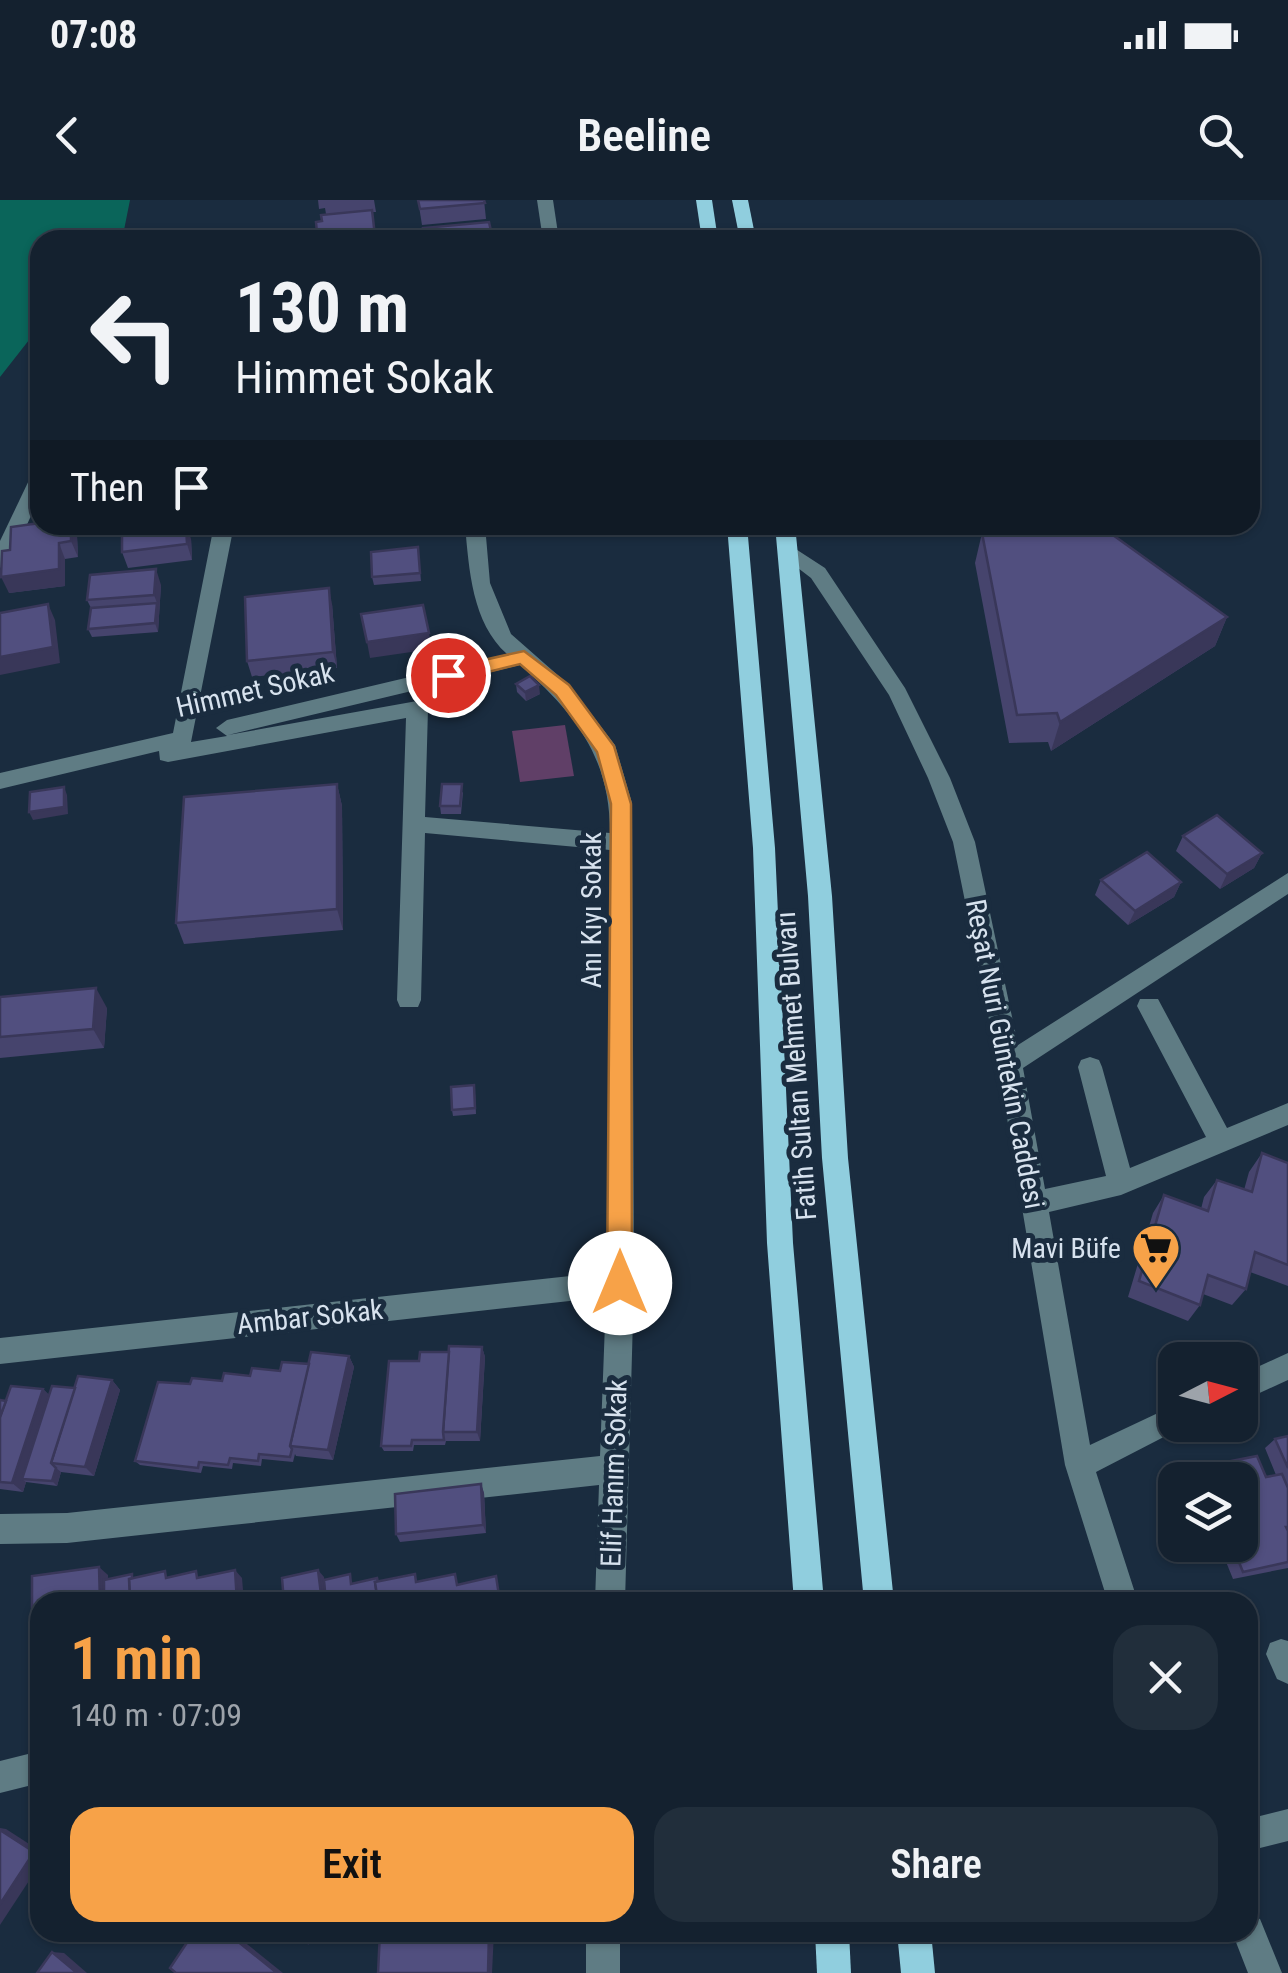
<!DOCTYPE html>
<meta charset="utf-8">
<style>
:root{--surface:#14212f;--page:#212e3b;--text:#f1f3f6;--muted:#9da3aa;--line:#333e4b;--accent:#f7a248}
body{margin:0;font-family:"Roboto Condensed",sans-serif;background:var(--page);color:var(--text);height:100vh;display:flex;flex-direction:column;font-size:38px;white-space:nowrap}
*{box-sizing:border-box;margin:0}
p{font-size:32px;color:var(--muted)}
.icon{flex:none;width:55px;height:55px;fill:none;stroke:currentColor;stroke-width:2;stroke-linecap:round;stroke-linejoin:round}
.map{position:relative;flex:1;overflow:hidden}
.panel{position:absolute;left:30px;top:1392px;width:1228px;height:350px;display:flex;flex-direction:column;background:var(--surface);border-radius:30px;box-shadow:0 2px 8px #0004,0 0 0 2px var(--line)}
.panel>*{flex:none}
.guide{position:absolute;left:30px;top:30px;width:1230px;height:305px;border-radius:30px;box-shadow:0 2px 8px #0004,0 0 0 2px var(--line);background:#14212f;color:var(--text);overflow:hidden}
.needle{width:65px;rotate:84deg}
.controls{position:absolute;left:1158px;top:1142px;display:grid;gap:20px}
.controls a{display:grid;place-items:center;width:100px;height:100px;border-radius:20px;background:var(--surface);box-shadow:0 2px 8px #0004,0 0 0 2px var(--line);font-size:50px}
.pin{position:absolute;display:grid;place-items:center;width:85px;height:85px;color:#fff;margin:-42px;border:5px solid #fff;border-radius:50%;box-shadow:0 2px 10px #0007}
.me{position:absolute;width:110px;margin:-55px;rotate:0deg;stroke-linejoin:round;filter:drop-shadow(0 0 8px #0008)}
.turn{display:flex;align-items:center;gap:35px;height:210px;padding:0 40px;font-size:45px}
.turn .icon{width:130px;height:130px;stroke-width:2.5}
.turn b{display:block;font-size:70px;line-height:85px}
.then{display:flex;align-items:center;height:95px;padding:0 40px;background:#0003;gap:20px;font-size:38px}
.round{display:grid;place-items:center;flex:none;width:105px;height:105px;border-radius:30px;background:var(--page)}
.overview{display:flex;align-items:center;justify-content:space-between;height:170px;padding:0 40px}
h1{font-size:60px;font-weight:600;line-height:75px;color:var(--accent)}
.action{display:flex;gap:20px;margin-top:auto;padding:20px 40px}
.action a{flex:1;height:115px;border-radius:30px;background:var(--accent);color:#111;font-size:40px;font-weight:600;line-height:115px;text-align:center}
.action a+a{background:var(--page);color:var(--text)}
.status{display:flex;justify-content:space-between;align-items:center;height:70px;padding:0 50px;background:var(--surface);direction:ltr}
.status svg{height:28px;fill:currentColor}
header{display:flex;justify-content:space-between;align-items:center;height:130px;padding:0 40px;background:var(--surface);font-size:45px;font-weight:600}
.map>svg:first-child{display:block}
.green{fill:#603f67}
.water{fill:#0a655a}
.lines{fill:none;stroke-linecap:round;stroke-linejoin:round}
.minor{fill:#5f7c84;fill-rule:evenodd}
.major{fill:#90cede;fill-rule:evenodd}
.wall{fill:#46446d}
.shaded-wall{fill:#393759}
.building{fill:#514f7f;stroke:#393759;stroke-width:2.5}
.route{fill:#f7a248;stroke:#a1692f;stroke-width:2.5}
.labels{text-anchor:middle;dominant-baseline:central;stroke-width:10;stroke-linejoin:round;paint-order:stroke}
.street-label{font-size:28px;fill:#d7e2ee;stroke:#1a2c3f}
.poi-label{font-size:28px;fill:#d7e2ee;stroke:#1a2c3f;text-anchor:end}
</style>
<div class="status"><b>07:08</b><svg viewBox="0 0 49 12"><path d="M0 12V9h3v3zM5 12V6h3v6zM10 12V3h3v9zM15 12V0h3v12zM26 1h20v11H26zM47 4h2v5h-2z"/></svg></div>
<header><svg class="icon" aria-label="back" viewBox="0 0 24 24"><path d="M15 5l-7 7 7 7"/></svg>Beeline<svg class="icon" aria-label="search" viewBox="0 0 24 24"><circle cx="10" cy="10" r="6"/><path d="M15 15l6 6"/></svg></header>
<div class="map">
<svg width="1288" height="1773" viewBox="0 0 1288 1773">
<rect width="100%" height="100%" fill="#1a2c3f"/>
<polygon class="green" points="565,525 574,576 520,582 512,531"/>
<polygon class="water" points="0,0 130,0 122,40 40,40 40,126 0,177"/>
<g class="lines">
<g class="minor">
<polygon points="537,0 553,0 559,40 543,40"/>
<polygon points="40,270 40,296 10,362 0,368 0,341 31,276"/>
<path d="M214,325H234L191,542L227,536L216,528L227,520L507,454C472,423 469,369 465,325H485L490,383L511,434L569,485L615,545L632,603L634,1083L625,1402H595L599,1285L67,1343L0,1344V1314L67,1313L600,1256L606,1097L0,1164V1138L607,1072L610,650L425,633L421,800L418,807H400L397,800L406,518L168,562L160,560L159,551L0,589V573L173,533ZM520,465C575,513 610,557 610,633L425,617L428,509L417,501L228,535Z"/>
<polygon points="788,344 825,368 905,488 950,578 975,642 1018,845 1288,673 1288,694 1023,868 1045,989 1106,976 1078,867 1081,860 1090,857 1099,860 1102,867 1130,968 1206,937 1137,806 1140,799 1158,799 1227,928 1288,903 1288,925 1121,995 1049,1012 1090,1245 1175,1205 1175,1225 1187,1225 1096,1272 1138,1402 1108,1402 1065,1265 998,864 953,642 928,578 889,495 811,378 781,355 778,350"/>
<polygon points="1288,1153 1288,1180 1240,1202 1240,1175"/>
<polygon points="1281,1439 1288,1441 1288,1484 1277,1479 1266,1454 1270,1443"/>
<polygon points="40,1551 40,1583 0,1593 0,1561"/>
<polygon points="1288,1609 1288,1641 1248,1651 1248,1619"/>
<polygon points="1248,1714 1260,1719 1282,1773 1248,1773 1232,1732 1248,1732"/>
<rect x="586" y="1732" width="34" height="41"/>
</g>
<g class="major">
<polygon points="696,0 712,0 718,40 702,40"/>
<polygon points="732,0 748,0 756,40 740,40"/>
<polygon points="727,325 747,325 775,648 793,1043 824,1402 794,1402 767,1043 753,648"/>
<polygon points="775,325 795,325 832,696 848,958 894,1402 864,1402 822,958 808,696"/>
<polygon points="815,1732 849,1732 851,1773 817,1773"/>
<polygon points="897,1732 931,1732 935,1773 901,1773"/>
</g>
</g>
<g class="wall">
<polygon points="318,0 374,0 376,12 372,12 376,40 318,40 316,22 322,21 326,14 325,8 319,9"/>
<polygon points="418,0 484,0 486,19 422,25"/>
<polygon points="1005,325 1099,325 1227,417 1215,446 1051,551 1048,542 1009,543 975,363 982,333 1004,331"/>
<polygon points="77,336 78,357 65,359 65,386 9,393 2,351"/>
<polygon points="191,339 192,360 128,368 122,352"/>
<polygon points="418,347 421,381 374,385 372,377"/>
<polygon points="161,385 158,432 92,437 88,429 91,408 87,400"/>
<polygon points="332,404 337,468 252,477 247,461"/>
<polygon points="516,484 540,494 526,501 517,492"/>
<polygon points="337,584 342,606 343,730 184,744 176,723"/>
<polygon points="463,592 461,614 441,614 440,606"/>
<polygon points="1183,636 1262,653 1254,668 1220,689 1176,651"/>
<polygon points="1101,680 1181,682 1174,697 1128,725 1095,695"/>
<polygon points="0,797 107,808 104,848 0,858"/>
<polygon points="475,892 476,914 453,916 452,910"/>
<polygon points="1262,953 1288,963 1288,1086 1250,1072 1246,1089 1232,1105 1203,1094 1200,1105 1188,1121 1128,1097 1153,1013 1164,995 1201,1009 1204,997 1217,980 1244,990 1249,972"/>
<polygon points="482,1147 485,1157 480,1241 446,1241 445,1245 414,1245 413,1251 384,1251 381,1246 419,1161 449,1152"/>
<polygon points="349,1156 354,1167 333,1260 296,1256 295,1254 293,1262 262,1259 261,1266 233,1263 232,1269 203,1266 201,1273 140,1265 135,1261 190,1184 222,1181 280,1171"/>
<polygon points="112,1180 120,1190 94,1276 61,1272 57,1286 26,1282 23,1292 0,1289 0,1200 6,1201 43,1189 49,1195"/>
<polygon points="1288,1236 1288,1368 1233,1379 1220,1347 1208,1349 1206,1345 1240,1345 1240,1280 1193,1280 1192,1277 1201,1267 1266,1277 1276,1275 1265,1248 1275,1239"/>
<polygon points="481,1284 484,1293 486,1333 400,1342 396,1334"/>
</g>
<g class="shaded-wall">
<polygon points="71,325 73,325 77,336 78,357 71,341"/>
<polygon points="187,325 191,339 192,360 187,344"/>
<polygon points="59,343 65,359 65,386 9,393 1,377"/>
<polygon points="156,369 161,385 158,432 155,423 157,403 154,395"/>
<polygon points="329,388 332,404 337,468 333,452"/>
<polygon points="48,404 55,420 60,463 0,475 0,457"/>
<polygon points="1227,417 1215,446 1051,551 1060,522"/>
<polygon points="429,433 432,449 370,458 367,442"/>
<polygon points="539,485 540,494 526,501 525,492"/>
<polygon points="337,584 342,606 343,730 337,709"/>
<polygon points="64,587 67,595 68,614 33,620 29,612"/>
<polygon points="1262,653 1254,668 1220,689 1227,674"/>
<polygon points="1181,682 1174,697 1128,725 1135,711"/>
<polygon points="96,788 107,808 104,848 93,829"/>
<polygon points="482,1147 485,1157 480,1241 477,1232"/>
<polygon points="349,1156 354,1167 333,1260 328,1250"/>
<polygon points="112,1180 120,1190 94,1276 85,1267"/>
<polygon points="43,1189 53,1199 22,1279 26,1282 23,1292 12,1283"/>
<polygon points="56,1268 61,1272 57,1286 52,1281"/>
<polygon points="481,1284 484,1293 486,1333 483,1325"/>
<polygon points="99,1367 108,1375 109,1402 100,1402"/>
<polygon points="235,1370 242,1378 244,1402 237,1402"/>
<polygon points="318,1370 324,1377 327,1402 322,1402"/>
<polygon points="0,1628 6,1629 40,1651 40,1664 0,1725"/>
<polygon points="136,1732 146,1732 141,1742 131,1741"/>
<polygon points="226,1732 232,1732 283,1773 277,1773"/>
<polygon points="314,1732 321,1732 315,1744 308,1743"/>
<polygon points="489,1732 494,1732 492,1773 488,1773"/>
<polygon points="52,1752 64,1753 87,1773 77,1773"/>
</g>
<g class="building">
<polygon points="418,0 484,0 485,3 420,9"/>
<polygon points="372,10 375,36 324,40 323,33 317,33 316,22 322,21 321,15"/>
<polygon points="489,22 493,40 425,40 423,28"/>
<polygon points="40,323 40,325 71,325 71,341 59,343 59,369 1,377 2,351 10,350 11,327"/>
<polygon points="163,325 186,325 187,344 122,352 122,330"/>
<polygon points="1014,325 1099,325 1227,417 1060,522 1057,513 1017,515 982,333 1016,330"/>
<polygon points="418,347 420,373 372,377 371,352"/>
<polygon points="156,369 154,395 87,400 90,375"/>
<polygon points="329,388 333,452 247,461 245,397"/>
<polygon points="157,403 155,423 88,429 91,408"/>
<polygon points="48,404 53,447 0,457 0,413"/>
<polygon points="423,405 429,433 367,442 361,414"/>
<polygon points="530,476 539,485 525,492 516,484"/>
<polygon points="337,584 337,709 176,723 184,597"/>
<polygon points="442,584 462,584 460,606 440,606"/>
<polygon points="64,587 64,607 29,612 30,592"/>
<polygon points="1217,615 1262,653 1227,674 1183,636"/>
<polygon points="1147,652 1181,682 1135,711 1101,680"/>
<polygon points="96,788 93,829 0,837 0,797"/>
<polygon points="474,885 475,908 452,910 451,887"/>
<polygon points="1262,953 1288,963 1288,1065 1255,1052 1246,1089 1208,1075 1200,1105 1139,1081 1164,995 1208,1011 1217,980 1252,992"/>
<polygon points="449,1146 482,1147 477,1232 443,1232"/>
<polygon points="311,1152 349,1156 328,1250 290,1246"/>
<polygon points="420,1152 449,1152 443,1232 444,1240 412,1240 411,1246 381,1246 389,1161 419,1161"/>
<polygon points="282,1162 309,1164 290,1246 292,1249 290,1257 259,1254 258,1261 230,1258 228,1265 199,1262 198,1268 135,1261 158,1182 190,1184 192,1178 222,1181 224,1173 250,1176 252,1168 280,1171"/>
<polygon points="78,1176 112,1180 85,1267 51,1263"/>
<polygon points="11,1186 43,1189 12,1283 0,1282 0,1217"/>
<polygon points="52,1186 75,1188 51,1263 56,1268 52,1281 22,1279"/>
<polygon points="0,1200 6,1201 0,1217"/>
<polygon points="1288,1236 1288,1268 1275,1239"/>
<polygon points="1257,1256 1266,1277 1282,1274 1288,1288 1288,1327 1286,1327 1288,1331 1288,1362 1243,1372 1232,1345 1240,1345 1240,1280 1206,1280 1201,1267"/>
<polygon points="481,1284 483,1325 396,1334 395,1294"/>
<polygon points="99,1367 100,1402 40,1402 40,1483 32,1485 32,1376"/>
<polygon points="235,1370 237,1402 130,1402 129,1379 165,1371 166,1378 196,1371 197,1378"/>
<polygon points="318,1370 322,1402 284,1402 282,1378"/>
<polygon points="132,1374 132,1378 129,1379 130,1402 104,1402 104,1380"/>
<polygon points="350,1374 351,1384 377,1378 378,1382 375,1382 378,1402 326,1402 324,1380"/>
<polygon points="415,1374 416,1382 455,1374 457,1385 496,1376 500,1402 378,1402 375,1382"/>
<polygon points="0,1630 34,1652 0,1704"/>
<polygon points="118,1732 136,1732 131,1741"/>
<polygon points="194,1732 226,1732 277,1773 176,1773 170,1768"/>
<polygon points="293,1732 314,1732 308,1743"/>
<polygon points="380,1732 489,1732 488,1773 378,1773"/>
<polygon points="52,1752 77,1773 37,1773"/>
</g>
<polygon class="route" points="524,451 569,485 614,546 631,604 632,1083 628,1091 620,1095 611,1091 607,1083 611,604 597,552 556,495 520,464 448,482 439,475 448,468"/>
<defs>
<g id="supermarket-pin" transform="scale(2.5)"><path d="M0 17L-7.5 6A9.5 9.5 0 1 1 7.5 6Z" fill="#f7a248" stroke="#1a2c3f"/><path d="M-6-5.5h2.5l.6 2H6L4.5 2H-2.5L-4.4-4H-6ZM-1.5 3.2a1.3 1.3 0 1 0 .1 0ZM3 3.2a1.3 1.3 0 1 0 .1 0Z" fill="#111"/></g>
</defs>
<g fill-rule="evenodd">
<use href="#supermarket-pin" x="1156" y="1048"/>
</g>
<g class="labels">
<g class="street-label">
<text transform="translate(255 490) rotate(-13)">Himmet Sokak</text>
<text transform="translate(591 710) rotate(-90)">Anı Kıyı Sokak</text>
<text transform="translate(1005 854) rotate(79)">Reşat Nuri Güntekin Caddesi</text>
<text transform="translate(796 866) rotate(-94)">Fatih Sultan Mehmet Bulvarı</text>
<text transform="translate(310 1117) rotate(-6)">Ambar Sokak</text>
<text transform="translate(614 1273) rotate(-88)">Elif Hanım Sokak</text>
</g>
<g class="poi-label">
<text x="1121" y="1048">Mavi Büfe</text>
</g>
</g>
</svg>
<div class="controls">
<a><svg class="needle" viewBox="-14 -14 28 28"><path d="M0-13l5 13h-10z" fill="#e53935"/><path d="M0 13l5-13h-10z" fill="#9da3aa"/></svg></a>
<a><svg class="icon" aria-label="layers" viewBox="0 0 24 24"><path d="M12 4l9 5-9 5-9-5zM3 14l9 5 9-5"/></svg></a>
</div>
<div class="pin" style="left:448px;top:475px;background:#d93025"><svg class="icon" aria-label="arrive" viewBox="0 0 24 24"><path d="M6 21V4h12l-3 4 3 4H6"/></svg></div>
<svg class="me" style="left:620px;top:1083px" viewBox="-20 -20 40 40"><circle r="19" fill="#fff"/><path d="M0-13L10 11 0 6-10 11z" fill="#f7a248"/></svg>
<div class="guide">
<div class="turn"><svg class="icon" aria-label="left" viewBox="0 0 24 24"><path d="M17 20v-9H6M10 6l-5 5 5 5"/></svg><div><b>130 m</b>Himmet Sokak</div></div>
<div class="then">Then<svg class="icon" aria-label="arrive" viewBox="0 0 24 24"><path d="M6 21V4h12l-3 4 3 4H6"/></svg></div>
</div>
<section class="panel">
<div class="overview"><div><h1>1 min</h1><p>140 m · 07:09</p></div><a class="round"><svg class="icon" aria-label="close" viewBox="0 0 24 24"><path d="M6 6l12 12M18 6L6 18"/></svg></a></div>
<div class="action"><a>Exit</a><a>Share</a></div>
</section>
</div>
